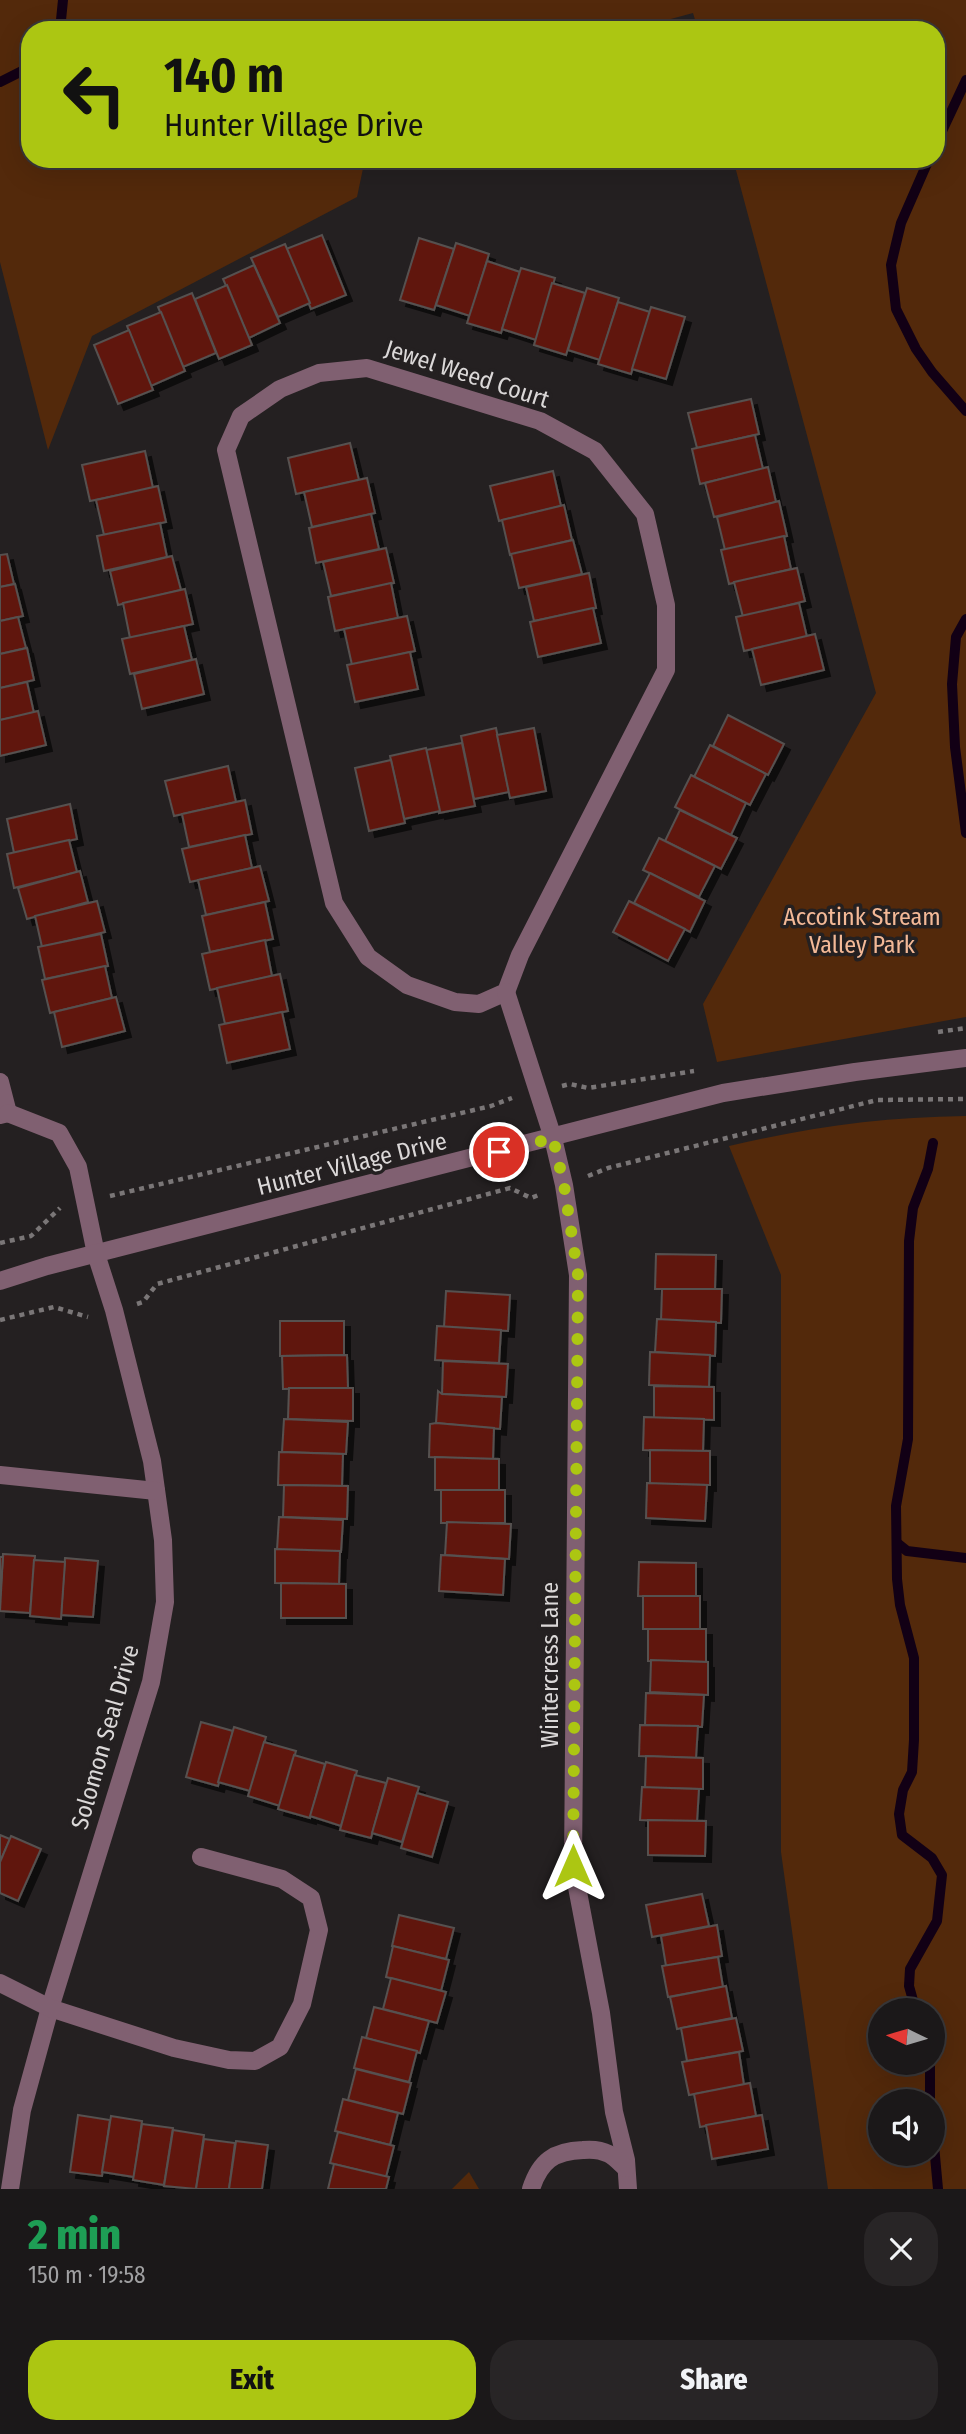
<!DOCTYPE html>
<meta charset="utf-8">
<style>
:root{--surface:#1b1819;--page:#282526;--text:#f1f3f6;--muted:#a0a0a2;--line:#393738;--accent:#acc612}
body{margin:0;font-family:"Fira Sans Condensed",sans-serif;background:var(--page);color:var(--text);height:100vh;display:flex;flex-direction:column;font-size:26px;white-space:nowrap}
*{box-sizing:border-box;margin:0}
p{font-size:23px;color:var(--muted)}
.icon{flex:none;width:38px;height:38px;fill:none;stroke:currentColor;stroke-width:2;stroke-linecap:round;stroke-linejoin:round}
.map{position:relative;height:2189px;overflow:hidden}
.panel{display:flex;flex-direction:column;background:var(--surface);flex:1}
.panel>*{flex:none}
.guide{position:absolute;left:21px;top:21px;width:924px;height:147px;border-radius:28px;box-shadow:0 7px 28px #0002,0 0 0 2px var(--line);background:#acc612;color:#111;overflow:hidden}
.needle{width:46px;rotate:275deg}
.controls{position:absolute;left:868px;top:1998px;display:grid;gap:14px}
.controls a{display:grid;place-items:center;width:77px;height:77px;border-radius:50%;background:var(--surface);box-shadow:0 7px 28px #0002,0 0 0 2px var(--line);font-size:35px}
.pin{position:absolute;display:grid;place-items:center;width:60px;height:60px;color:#fff;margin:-30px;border:4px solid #fff;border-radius:50%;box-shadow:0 2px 7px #0007}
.me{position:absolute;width:77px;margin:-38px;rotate:0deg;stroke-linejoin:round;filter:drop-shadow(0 0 5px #0008)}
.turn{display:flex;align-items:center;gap:24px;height:147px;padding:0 28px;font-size:32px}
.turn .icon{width:91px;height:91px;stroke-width:2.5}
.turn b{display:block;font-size:49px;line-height:60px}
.round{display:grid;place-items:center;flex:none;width:74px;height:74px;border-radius:28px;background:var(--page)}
.head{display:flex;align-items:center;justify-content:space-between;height:119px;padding:0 28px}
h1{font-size:42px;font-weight:800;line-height:52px;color:#1e9e55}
.primary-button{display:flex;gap:14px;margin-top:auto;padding:14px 28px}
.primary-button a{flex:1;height:80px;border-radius:28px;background:var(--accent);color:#111;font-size:28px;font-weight:800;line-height:80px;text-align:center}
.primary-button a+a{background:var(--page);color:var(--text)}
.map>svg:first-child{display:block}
.green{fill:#53290b;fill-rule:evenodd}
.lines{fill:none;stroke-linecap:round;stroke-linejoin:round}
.stream{stroke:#120015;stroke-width:10}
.building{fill:#611811;stroke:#565150;stroke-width:2;filter:url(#shadow)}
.path{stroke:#7a7677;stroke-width:4.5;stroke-dasharray:5 5;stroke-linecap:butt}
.minor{stroke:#806071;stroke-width:18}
.route{stroke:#acc612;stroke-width:12;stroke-dasharray:0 21.6}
.labels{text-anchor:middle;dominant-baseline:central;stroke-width:7;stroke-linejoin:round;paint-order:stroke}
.street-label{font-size:24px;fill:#dbd8d8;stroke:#242021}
.park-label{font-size:24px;fill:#f3b997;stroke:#242021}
</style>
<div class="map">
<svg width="966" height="2189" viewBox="0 0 966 2189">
<defs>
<filter id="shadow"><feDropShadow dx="6" dy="6" stdDeviation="0" flood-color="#0009"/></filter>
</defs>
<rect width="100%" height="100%" fill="#242021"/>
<g class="green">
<polygon points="0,0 966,0 966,1017 717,1062 703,1004 876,693 733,159 936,159 936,30 698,30 693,13 630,30 30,30 30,159 365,159 357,197 92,336 48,450 0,262"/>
<path d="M966,1116V2189H828L781,1852V1275L729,1146C810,1127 882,1117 966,1116ZM880,2011H933V2063H880ZM880,2102H933V2154H880Z"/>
<polygon points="469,2172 479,2189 452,2189"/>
</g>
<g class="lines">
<g class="stream">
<polyline points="60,30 63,0"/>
<polyline points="0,82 30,67"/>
<polyline points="936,144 966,80"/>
<polyline points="929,159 901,223 891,265 896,309 916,349 932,372 966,411"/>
<polyline points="966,619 956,637 952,684 955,747 966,833"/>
<polyline points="897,1543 907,1551 966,1558"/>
<polyline points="916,2011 909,1986 910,1969 937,1921 942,1875 932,1858 902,1835 899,1814 903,1790 912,1772 914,1740 914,1658 900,1605 897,1579 896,1506 908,1439 909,1241 913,1208 928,1169 933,1143"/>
<polyline points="930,2102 930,2063"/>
<polyline points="933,2134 938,2189"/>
</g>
</g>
<g class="building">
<polygon points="322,235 346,295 311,309 286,249"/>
<polygon points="419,238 454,249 434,310 400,300"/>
<polygon points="456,243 489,254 470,316 436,305"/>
<polygon points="285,244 310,303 278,317 251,258"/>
<polygon points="487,261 520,272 501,333 467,323"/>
<polygon points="254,265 280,323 249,338 223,279"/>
<polygon points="521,268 555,278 536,340 502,329"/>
<polygon points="552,283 585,293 566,355 534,345"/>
<polygon points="227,285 252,345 219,359 195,299"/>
<polygon points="587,288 619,298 600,360 568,350"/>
<polygon points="192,293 216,353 183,367 158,307"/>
<polygon points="618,302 650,312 631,374 598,364"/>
<polygon points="651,307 685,317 666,379 632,369"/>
<polygon points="161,312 185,371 151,386 127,326"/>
<polygon points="129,330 153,390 118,404 94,345"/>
<polygon points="751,399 759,434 697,448 688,413"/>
<polygon points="755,435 763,469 700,484 692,449"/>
<polygon points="350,443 359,480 296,494 288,458"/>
<polygon points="145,451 153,488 90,501 82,465"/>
<polygon points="768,467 776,502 714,517 705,483"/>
<polygon points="553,471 561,506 499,521 490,486"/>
<polygon points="367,478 375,513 312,527 304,492"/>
<polygon points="158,486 166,522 104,535 96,500"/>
<polygon points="779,501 787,536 725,550 717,517"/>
<polygon points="564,505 572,540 510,555 502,520"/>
<polygon points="371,514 379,549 316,563 309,528"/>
<polygon points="160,523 167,557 104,571 97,536"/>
<polygon points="784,536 791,569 729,584 721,550"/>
<polygon points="573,540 582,574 519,588 511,554"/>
<polygon points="386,548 394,583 331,596 323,562"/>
<polygon points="7,554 14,584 0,587 0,555"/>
<polygon points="172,556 181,590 118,605 110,571"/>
<polygon points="797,568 805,601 743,617 734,582"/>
<polygon points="589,573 596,608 534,621 526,587"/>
<polygon points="391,583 398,618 335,631 328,597"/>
<polygon points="15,584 23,616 0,621 0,587"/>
<polygon points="185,589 193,624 130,638 123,603"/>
<polygon points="799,603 807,637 744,651 736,617"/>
<polygon points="593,608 601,643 538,657 530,622"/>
<polygon points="407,616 415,651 352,665 344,629"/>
<polygon points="18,617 26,648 0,654 0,621"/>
<polygon points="184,626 192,660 130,674 122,639"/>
<polygon points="815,634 824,670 761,685 752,649"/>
<polygon points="27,648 34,680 0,688 0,654"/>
<polygon points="410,652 418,689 355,702 347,665"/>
<polygon points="196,659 204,694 142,709 134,674"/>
<polygon points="27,682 34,713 0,720 0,688"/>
<polygon points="38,711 46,745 0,756 0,720"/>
<polygon points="728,715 784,744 768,775 713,746"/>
<polygon points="496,728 509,792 474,799 461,736"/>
<polygon points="534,728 546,791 510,798 497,735"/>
<polygon points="462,743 475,806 439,813 426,750"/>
<polygon points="710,745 766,774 750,805 694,777"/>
<polygon points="426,748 440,811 404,819 390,756"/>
<polygon points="391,760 405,823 369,831 355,768"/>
<polygon points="228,766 236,802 174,816 165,781"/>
<polygon points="691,775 746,803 731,835 675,807"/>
<polygon points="245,800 252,834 189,847 182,814"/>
<polygon points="70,804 77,839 14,853 7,819"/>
<polygon points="680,810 737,838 721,869 665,841"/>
<polygon points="245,835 252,868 190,882 182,849"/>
<polygon points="659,838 715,866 699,897 643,870"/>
<polygon points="69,840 77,872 14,888 7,854"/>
<polygon points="260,866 269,901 206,915 198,880"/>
<polygon points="80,871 88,902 27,919 18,888"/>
<polygon points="650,873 705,901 690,932 634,903"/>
<polygon points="97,901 105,932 42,947 35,916"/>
<polygon points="629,901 685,929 668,961 613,932"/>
<polygon points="265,902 273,939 210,952 202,916"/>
<polygon points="101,934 108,966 45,979 38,947"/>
<polygon points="265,940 272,976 210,990 202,954"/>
<polygon points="105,966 112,998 50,1013 42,980"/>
<polygon points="280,974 288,1011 225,1024 217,988"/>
<polygon points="116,997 125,1031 62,1047 54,1012"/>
<polygon points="282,1012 290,1049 227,1063 219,1025"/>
<polygon points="656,1254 716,1255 715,1289 655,1289"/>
<polygon points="662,1289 722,1289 721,1323 661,1321"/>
<polygon points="446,1291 510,1295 508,1331 444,1327"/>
<polygon points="657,1319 716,1322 715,1356 655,1352"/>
<polygon points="280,1321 344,1321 344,1355 280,1356"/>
<polygon points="437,1326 501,1330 499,1363 435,1360"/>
<polygon points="650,1352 710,1355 709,1387 649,1385"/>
<polygon points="347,1355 348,1388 283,1389 282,1356"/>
<polygon points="443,1361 508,1364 506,1397 442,1394"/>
<polygon points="654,1386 714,1387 714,1420 654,1418"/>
<polygon points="289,1388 353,1388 353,1421 288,1419"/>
<polygon points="438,1391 442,1394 502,1397 500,1429 436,1423"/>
<polygon points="644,1417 704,1419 703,1452 643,1450"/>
<polygon points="284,1419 348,1422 346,1454 282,1452"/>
<polygon points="436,1423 494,1428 493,1460 429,1457 430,1424"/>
<polygon points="650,1450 710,1451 710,1485 650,1484"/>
<polygon points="279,1452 343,1454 342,1486 278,1485"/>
<polygon points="435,1457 499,1459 499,1490 435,1490"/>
<polygon points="647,1483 707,1485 705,1521 646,1518"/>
<polygon points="284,1485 348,1486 347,1519 283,1517"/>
<rect x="441" y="1490" width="64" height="33"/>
<polygon points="279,1517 343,1520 341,1552 277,1550"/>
<polygon points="447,1522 511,1524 509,1559 445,1555"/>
<polygon points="275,1549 340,1551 339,1584 275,1583"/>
<polygon points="3,1554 35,1556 30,1613 0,1611"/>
<polygon points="441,1555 505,1559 503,1595 439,1591"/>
<polygon points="0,1557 3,1557 0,1598"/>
<polygon points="65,1558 98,1561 93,1617 61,1615"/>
<polygon points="34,1560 65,1562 61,1619 30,1616"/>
<polygon points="639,1562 696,1563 696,1597 638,1596"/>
<polygon points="281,1583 346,1584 346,1618 281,1618"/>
<rect x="643" y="1596" width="57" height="33"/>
<polygon points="648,1629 706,1629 706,1662 648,1661"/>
<polygon points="651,1660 708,1662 708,1695 650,1692"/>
<polygon points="646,1693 704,1695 702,1727 645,1725"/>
<polygon points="201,1722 233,1731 218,1786 186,1777"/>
<polygon points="640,1725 698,1726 696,1758 639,1756"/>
<polygon points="234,1727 266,1737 250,1791 218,1782"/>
<polygon points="264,1742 296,1751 280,1806 248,1796"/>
<polygon points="294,1755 325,1764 310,1818 278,1809"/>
<polygon points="646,1756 703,1758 703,1789 645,1788"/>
<polygon points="326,1762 357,1771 341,1826 310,1816"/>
<polygon points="355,1775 386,1783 371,1838 340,1830"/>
<polygon points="388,1778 419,1787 402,1842 372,1833"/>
<polygon points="642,1787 699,1789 697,1822 640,1820"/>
<polygon points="417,1793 448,1802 432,1857 401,1848"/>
<polygon points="648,1820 706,1821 705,1856 648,1855"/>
<polygon points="0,1835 10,1839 0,1862"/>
<polygon points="11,1836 41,1849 18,1901 0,1893 0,1862"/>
<polygon points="702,1894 709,1926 652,1937 646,1905"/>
<polygon points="399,1915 454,1928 446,1959 392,1946"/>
<polygon points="717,1925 722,1956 666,1966 661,1936"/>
<polygon points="393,1946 449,1960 441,1991 386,1977"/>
<polygon points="718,1957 723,1987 668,1997 662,1966"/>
<polygon points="391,1978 446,1992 437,2023 383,2009"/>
<polygon points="726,1986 732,2018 677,2029 670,1997"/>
<polygon points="374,2007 429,2021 420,2053 366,2038"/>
<polygon points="736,2018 743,2051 687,2061 681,2028"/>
<polygon points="362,2037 417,2051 409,2082 354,2068"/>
<polygon points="739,2052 744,2085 689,2095 682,2062"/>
<polygon points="356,2069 411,2083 403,2114 348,2100"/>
<polygon points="750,2083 756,2116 700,2127 694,2094"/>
<polygon points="343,2099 398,2113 390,2145 335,2131"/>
<polygon points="78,2115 110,2120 102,2176 70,2172"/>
<polygon points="762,2115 768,2149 712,2159 706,2125"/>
<polygon points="111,2116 142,2121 134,2177 102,2172"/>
<polygon points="142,2124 173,2128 164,2185 133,2180"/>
<polygon points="173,2130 204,2135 196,2189 164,2186"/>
<polygon points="338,2132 394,2146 386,2177 330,2163"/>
<polygon points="204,2139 235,2143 229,2189 196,2189"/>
<polygon points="236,2141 268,2145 262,2189 229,2189"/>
<polygon points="334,2164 389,2177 386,2189 328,2189"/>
</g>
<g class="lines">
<g class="path">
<polyline points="938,1032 966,1028"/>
<polyline points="562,1086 570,1084 588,1088 694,1071"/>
<polyline points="588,1176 608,1168 877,1100 966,1099"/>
<polyline points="110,1196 491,1106 512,1098"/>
<polyline points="0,1243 31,1236 60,1208"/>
<polyline points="137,1304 143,1302 157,1284 510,1188 531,1198 541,1194"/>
<polyline points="0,1320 54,1307 88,1317"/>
</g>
<g class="minor">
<polygon points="367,368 540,421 595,451 645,514 666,605 666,670 520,955 506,992 479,1004 455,1002 407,985 368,957 334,903 226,450 241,416 280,389 319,373"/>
<polyline points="506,992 553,1138 564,1185 578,1275 573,1866 601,2013 614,2112 626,2160 628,2189"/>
<polyline points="0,1082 8,1113 0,1115"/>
<polyline points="8,1113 59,1133 78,1167 96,1254 114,1310 152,1461 163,1540 165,1602 151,1682 50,2008 22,2110 10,2189"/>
<polyline points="0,1281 47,1266 723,1093 855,1072 966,1058"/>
<polyline points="0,1475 156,1491"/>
<polyline points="0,1983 50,2008 174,2048 229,2060 255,2061 280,2047 302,2004 319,1930 311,1898 282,1879 201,1857"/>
<path d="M531,2189C540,2161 554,2151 583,2150C592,2149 601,2150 609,2154C616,2158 621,2164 626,2168"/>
</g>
</g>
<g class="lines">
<polyline class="route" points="499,1152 553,1138 564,1185 578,1275 573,1866"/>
</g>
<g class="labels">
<g class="street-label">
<text transform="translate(467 374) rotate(18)">Jewel Weed Court</text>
<text transform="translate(352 1164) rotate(-14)">Hunter Village Drive</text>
<text transform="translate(550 1665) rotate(-90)">Wintercress Lane</text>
<text transform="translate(105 1737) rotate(-74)">Solomon Seal Drive</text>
</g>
<g class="park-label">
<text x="862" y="917">Accotink Stream<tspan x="862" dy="28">Valley Park</tspan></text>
</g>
</g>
</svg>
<div class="controls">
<a><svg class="needle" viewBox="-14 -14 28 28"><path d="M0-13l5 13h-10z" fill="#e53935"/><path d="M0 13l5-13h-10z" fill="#a0a0a2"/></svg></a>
<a><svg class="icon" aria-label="sound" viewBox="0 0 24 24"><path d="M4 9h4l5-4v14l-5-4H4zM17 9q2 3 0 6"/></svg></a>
</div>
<div class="pin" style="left:499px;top:1152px;background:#d93025"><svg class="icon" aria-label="arrive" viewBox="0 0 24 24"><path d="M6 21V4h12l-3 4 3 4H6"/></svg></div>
<svg class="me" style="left:573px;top:1866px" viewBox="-20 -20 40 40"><path d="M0-17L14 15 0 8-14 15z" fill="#acc612" stroke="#fff" stroke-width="4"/></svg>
<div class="guide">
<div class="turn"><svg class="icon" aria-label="left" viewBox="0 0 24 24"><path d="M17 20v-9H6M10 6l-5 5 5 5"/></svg><div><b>140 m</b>Hunter Village Drive</div></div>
</div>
</div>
<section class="panel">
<div class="head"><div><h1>2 min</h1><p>150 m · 19:58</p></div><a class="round"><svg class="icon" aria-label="close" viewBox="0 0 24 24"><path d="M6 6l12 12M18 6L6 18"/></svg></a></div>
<div class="primary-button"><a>Exit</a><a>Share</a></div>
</section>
